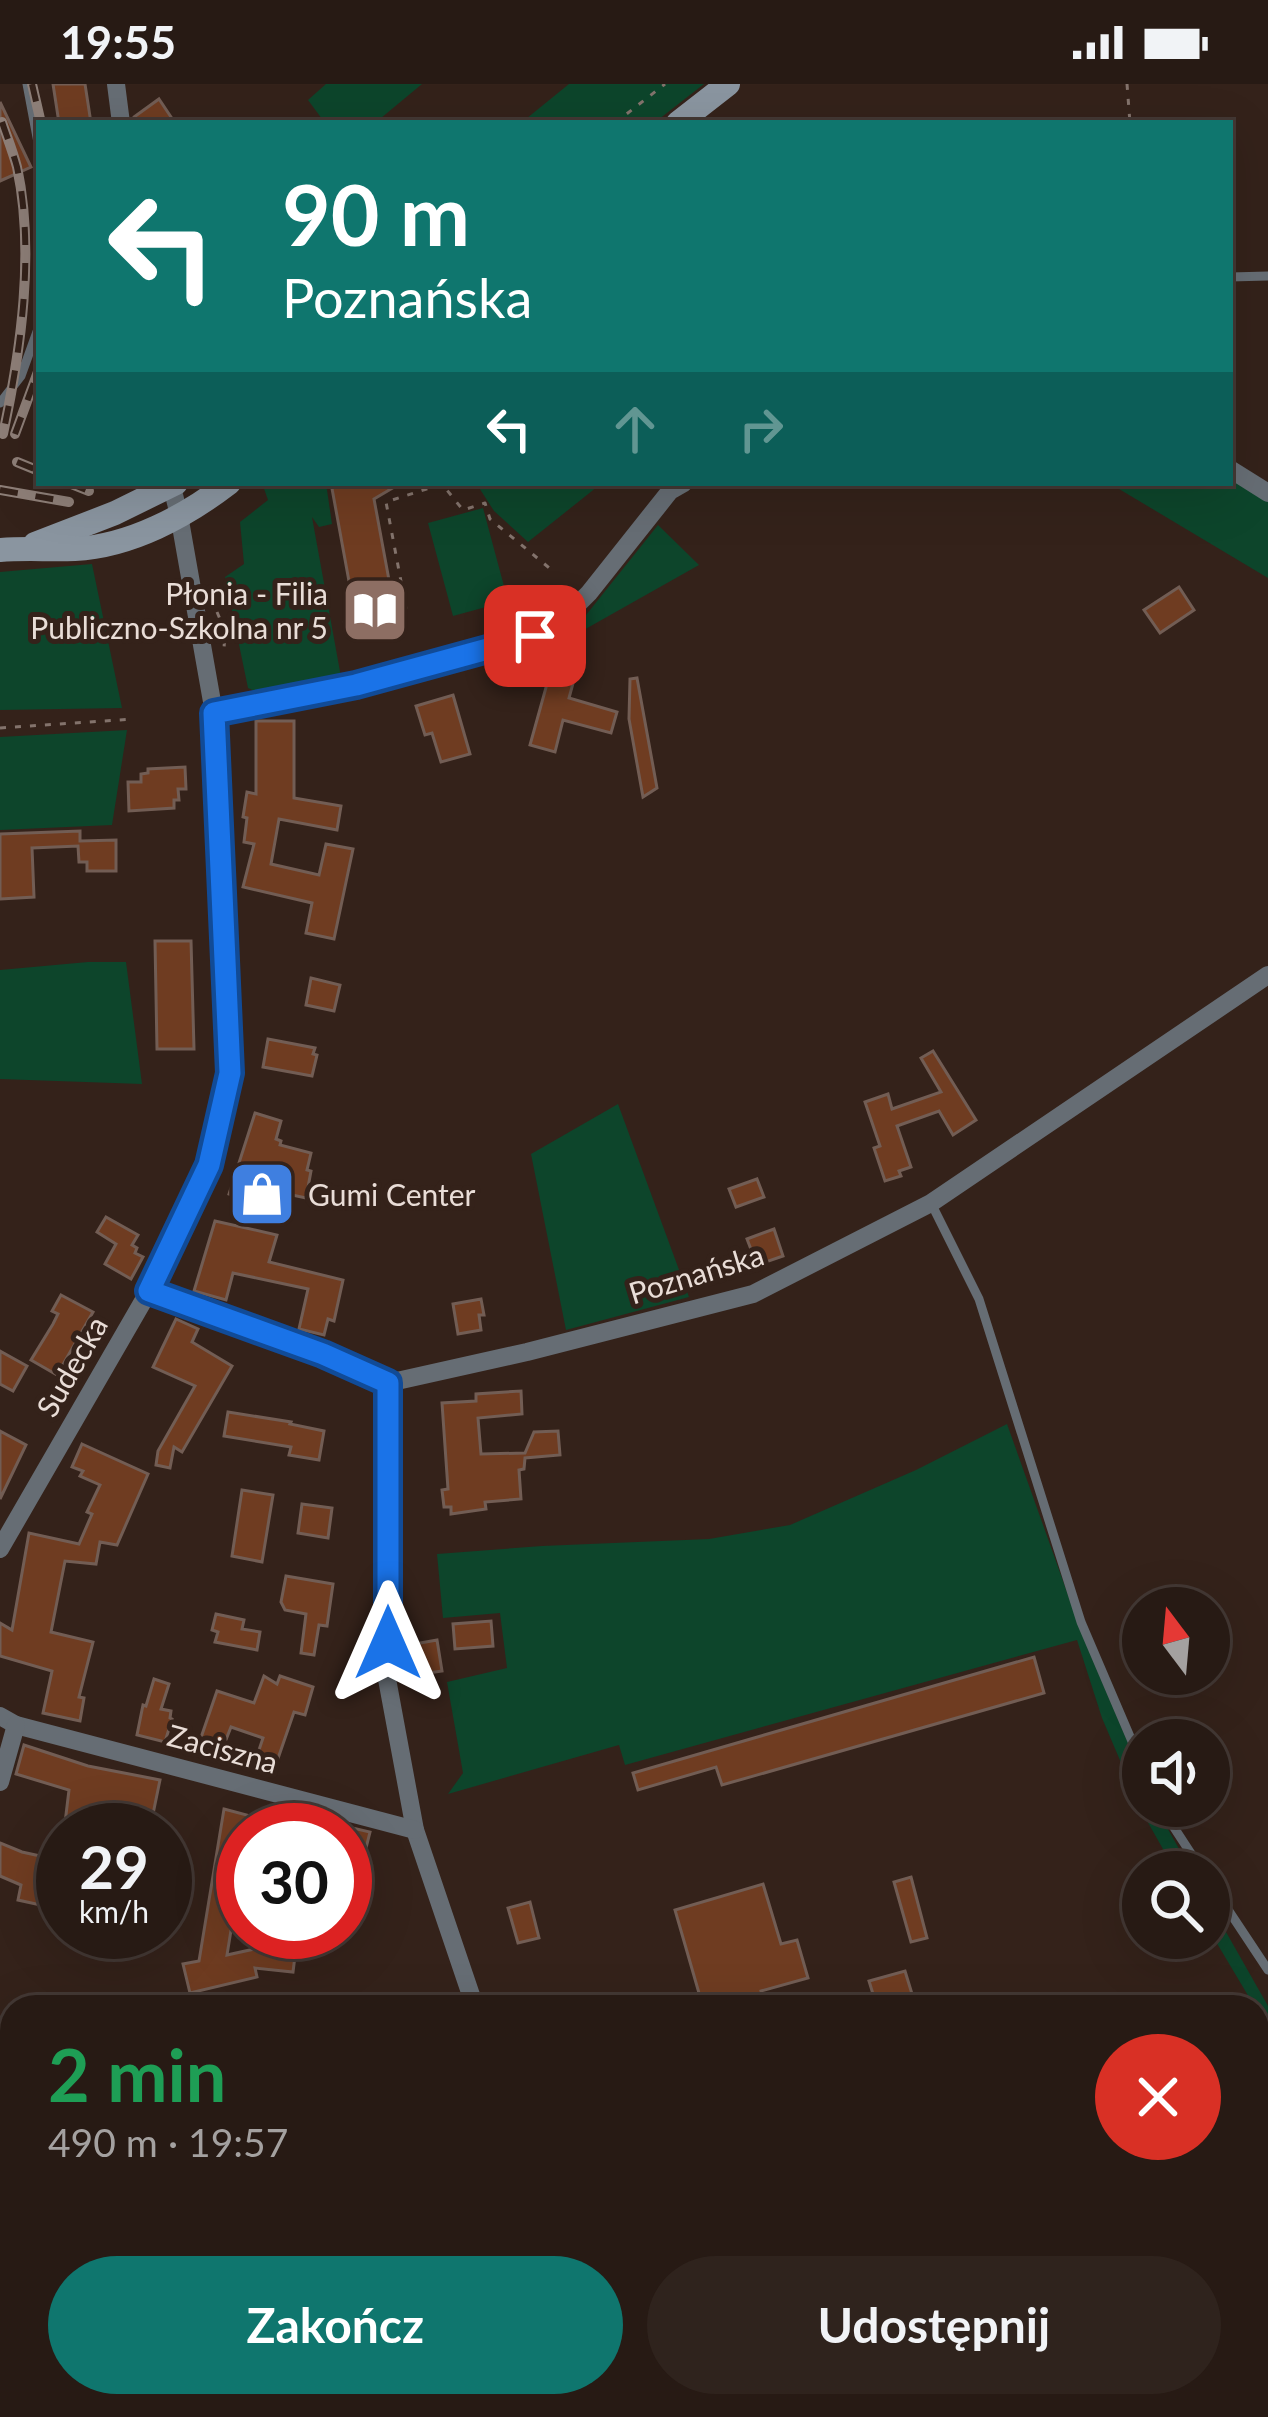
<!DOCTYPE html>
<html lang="pl">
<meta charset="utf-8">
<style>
:root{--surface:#271a14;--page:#2f231d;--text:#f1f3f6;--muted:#a4a1a0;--line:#433834;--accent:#0f766e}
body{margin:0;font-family:Lato,sans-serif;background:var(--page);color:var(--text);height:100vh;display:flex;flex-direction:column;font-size:45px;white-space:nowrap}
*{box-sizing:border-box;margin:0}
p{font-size:39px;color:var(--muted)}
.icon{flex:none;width:66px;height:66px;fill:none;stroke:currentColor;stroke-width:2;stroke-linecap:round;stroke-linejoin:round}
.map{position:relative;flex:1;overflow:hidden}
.details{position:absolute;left:0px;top:1911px;width:1269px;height:423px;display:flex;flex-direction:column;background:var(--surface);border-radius:36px 36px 0 0;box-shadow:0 12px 48px #0002,0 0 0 3px var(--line)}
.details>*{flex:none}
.top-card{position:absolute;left:36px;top:36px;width:1197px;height:366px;border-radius:0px;box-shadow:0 12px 48px #0002,0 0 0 3px var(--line);background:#0f766e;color:#fff;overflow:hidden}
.needle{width:78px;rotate:344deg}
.tools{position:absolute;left:1122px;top:1503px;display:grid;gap:24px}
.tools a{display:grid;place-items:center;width:108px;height:108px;border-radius:50%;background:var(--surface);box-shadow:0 12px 48px #0002,0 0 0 3px var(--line);font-size:60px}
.speed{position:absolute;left:36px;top:1719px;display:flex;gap:24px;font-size:60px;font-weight:700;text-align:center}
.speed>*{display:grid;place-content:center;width:156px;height:156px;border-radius:50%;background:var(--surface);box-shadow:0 12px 48px #0002,0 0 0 3px var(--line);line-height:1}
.speed small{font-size:30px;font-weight:400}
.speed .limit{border:18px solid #d22;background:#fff;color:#111}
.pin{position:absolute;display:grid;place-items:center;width:102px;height:102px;color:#fff;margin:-51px;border-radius:24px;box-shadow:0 6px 18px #0006}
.me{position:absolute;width:132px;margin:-66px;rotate:0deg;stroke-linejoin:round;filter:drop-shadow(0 0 9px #0008)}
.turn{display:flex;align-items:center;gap:42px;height:252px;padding:0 48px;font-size:54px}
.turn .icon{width:156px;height:156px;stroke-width:2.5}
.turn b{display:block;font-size:84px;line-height:102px}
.lanes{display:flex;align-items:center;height:114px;padding:0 48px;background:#0003;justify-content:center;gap:60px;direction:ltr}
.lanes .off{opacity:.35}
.round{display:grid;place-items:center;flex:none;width:126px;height:126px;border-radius:63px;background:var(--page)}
.overview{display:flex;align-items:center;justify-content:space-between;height:204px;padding:0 48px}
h1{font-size:72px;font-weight:700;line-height:90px;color:#1e9e55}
.action{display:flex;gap:24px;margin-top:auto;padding:24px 48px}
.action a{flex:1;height:138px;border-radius:72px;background:var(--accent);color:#fff;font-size:48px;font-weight:700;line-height:138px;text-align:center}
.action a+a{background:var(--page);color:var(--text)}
.status{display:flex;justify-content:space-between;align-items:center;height:84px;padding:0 60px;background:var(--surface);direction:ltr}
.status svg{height:33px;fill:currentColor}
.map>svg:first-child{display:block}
.green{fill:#0d452b}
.building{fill:#6f3c21;stroke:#725d54;stroke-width:3}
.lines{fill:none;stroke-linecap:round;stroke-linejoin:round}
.path{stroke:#83736c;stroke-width:3;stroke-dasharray:6 9;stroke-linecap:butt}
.lane{stroke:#666d74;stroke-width:9}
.street{stroke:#666d74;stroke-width:18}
.secondary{stroke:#8a95a0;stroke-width:24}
.rail-casing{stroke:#8e7f78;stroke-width:10}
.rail{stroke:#34221a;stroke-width:6;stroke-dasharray:18;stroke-linecap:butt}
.route-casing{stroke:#114b97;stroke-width:30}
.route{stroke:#1a73e8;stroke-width:21}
.labels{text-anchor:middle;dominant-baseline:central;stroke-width:10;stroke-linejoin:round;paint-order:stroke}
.poi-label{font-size:30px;fill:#e9ddd7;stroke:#34221a;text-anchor:end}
.street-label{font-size:30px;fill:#e9ddd7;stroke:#34221a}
</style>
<div class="status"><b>19:55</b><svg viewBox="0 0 49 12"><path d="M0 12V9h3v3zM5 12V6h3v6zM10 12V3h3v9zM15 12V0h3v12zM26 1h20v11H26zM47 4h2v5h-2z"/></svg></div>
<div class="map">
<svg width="1268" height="2333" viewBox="0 0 1268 2333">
<rect width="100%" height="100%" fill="#34221a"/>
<g class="green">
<polygon points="326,0 422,0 375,39 325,39 308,16"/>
<polygon points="569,0 704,0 654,39 521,39"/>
<polygon points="1230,392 1268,414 1268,494 1109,399 1230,399"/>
<path d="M262,399H326L332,440L319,443L312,433L341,593C314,601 274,618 248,604L225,493L244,480L240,438L268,416Z"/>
<polygon points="476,399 602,399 528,458 494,427"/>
<polygon points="483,424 508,517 453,532 428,439"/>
<polygon points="658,441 699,481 566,556"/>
<polygon points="92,480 122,624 0,626 0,488"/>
<polygon points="127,646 112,741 0,746 0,653"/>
<polygon points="88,878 126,878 142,1000 0,995 0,886"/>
<polygon points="618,1020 689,1213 566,1246 531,1070"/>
<polygon points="1007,1340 1083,1553 1143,1694 1143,1722 1155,1722 1192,1788 1176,1788 1142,1728 1102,1634 1077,1556 625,1681 619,1661 448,1710 463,1689 447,1598 507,1584 500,1529 443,1534 437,1470 542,1462 709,1455 790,1441 916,1386"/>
<polygon points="1209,1818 1268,1922 1268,1945 1209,1846"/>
</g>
<g class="building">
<polygon points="53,0 85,0 91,39 59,39"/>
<polygon points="159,15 175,39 134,39 134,33"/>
<polygon points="0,18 31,83 0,97"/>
<polygon points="331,399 401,399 374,415 394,523 355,530"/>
<polygon points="1179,503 1194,526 1160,549 1144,526"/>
<polygon points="555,571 579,577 569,614 617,628 611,649 563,636 555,668 530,661"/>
<polygon points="637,594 657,704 643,713 629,635 630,595"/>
<polygon points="453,611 470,670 441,678 432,649 425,651 416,622"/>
<polygon points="256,637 294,637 294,714 341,722 337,746 279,735 271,780 319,791 326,760 353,765 334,855 306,849 312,819 243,803 254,760 244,758 247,734 243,733 247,708 256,710"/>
<polygon points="185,683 186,705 178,705 179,716 174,716 174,724 129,727 128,698 141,698 141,690 148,689 148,685"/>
<polygon points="80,747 80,757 116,756 116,787 87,787 87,778 79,778 78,762 32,764 34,813 0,815 0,750"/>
<polygon points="155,857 191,857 194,965 157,965"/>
<polygon points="311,894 340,901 334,927 306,921"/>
<polygon points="268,955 315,964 313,970 317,971 312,992 263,983"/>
<polygon points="933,967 976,1036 953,1051 939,1027 897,1042 911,1083 899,1087 901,1092 885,1097 874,1064 880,1062 865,1018 888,1010 892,1025 941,1008 921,974"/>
<polygon points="255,1029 281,1037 276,1055 281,1057 280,1061 311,1069 307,1086 311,1087 306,1114 264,1105 259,1120 229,1110"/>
<polygon points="757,1095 764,1113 736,1123 729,1105"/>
<polygon points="106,1133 138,1151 132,1161 137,1164 135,1169 143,1173 131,1195 105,1180 116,1160 97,1148"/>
<polygon points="215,1137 277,1151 269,1178 343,1196 334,1237 328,1235 324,1251 299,1245 308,1205 233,1189 226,1216 194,1207"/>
<polygon points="774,1145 783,1172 757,1181 747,1155"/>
<polygon points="61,1211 93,1228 57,1291 31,1276 53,1240 58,1230 52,1227"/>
<polygon points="481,1215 484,1231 479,1231 481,1246 458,1250 453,1220"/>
<polygon points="176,1235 198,1245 192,1258 232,1282 182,1368 174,1363 170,1384 156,1381 158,1367 195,1302 153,1283"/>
<polygon points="0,1267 27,1282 13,1307 0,1300"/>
<polygon points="521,1307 522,1330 478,1334 481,1370 525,1369 534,1348 558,1347 560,1371 525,1374 524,1385 519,1386 521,1415 485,1418 486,1425 451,1430 451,1423 444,1423 442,1406 448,1405 442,1319 476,1317 476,1310"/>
<polygon points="228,1328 291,1338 290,1340 324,1347 319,1376 289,1371 291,1363 224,1352"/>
<polygon points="0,1347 26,1361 0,1415"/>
<polygon points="82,1360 148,1390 117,1461 100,1458 96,1480 65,1477 51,1548 93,1558 79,1613 84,1614 80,1637 43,1629 52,1587 0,1572 0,1539 12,1546 29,1449 79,1460 92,1430 87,1428 100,1401 80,1392 83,1387 72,1383"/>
<polygon points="242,1406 273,1411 262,1478 232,1472"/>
<polygon points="302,1420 332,1424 328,1454 298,1449"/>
<polygon points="286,1492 333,1500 327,1542 319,1541 314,1571 301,1569 306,1530 285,1526 281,1518"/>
<polygon points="216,1530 244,1536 242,1545 260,1548 257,1566 215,1558 218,1548 212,1546"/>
<polygon points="491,1537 493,1562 455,1565 453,1540"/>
<polygon points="437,1556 442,1587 414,1591 409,1561"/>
<polygon points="1034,1573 1044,1609 722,1701 716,1683 638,1706 633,1689"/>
<polygon points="264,1592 277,1600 280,1592 313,1603 305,1631 294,1628 273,1689 254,1681 263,1654 231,1643 218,1676 196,1668 217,1607 254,1619"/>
<polygon points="154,1595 169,1600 161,1625 171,1627 170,1634 172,1635 165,1658 137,1651 143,1621 146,1622"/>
<polygon points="24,1661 88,1682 160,1696 153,1730 106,1721 103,1742 65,1739 69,1706 16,1690"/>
<polygon points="224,1725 273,1738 276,1726 370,1748 364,1772 345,1767 345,1746 243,1746 243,1772 227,1871 268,1862 269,1848 298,1848 293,1888 255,1884 257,1893 190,1909 183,1880 199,1877"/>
<polygon points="0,1759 22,1768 63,1777 63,1826 18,1816 21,1801 0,1792"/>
<polygon points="911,1793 927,1854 911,1858 894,1798"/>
<polygon points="763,1800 781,1860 797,1856 808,1894 761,1907 766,1923 703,1923 675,1826"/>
<polygon points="530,1818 539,1854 518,1859 508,1824"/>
<polygon points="905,1887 916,1923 877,1923 869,1897"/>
</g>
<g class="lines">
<g class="path">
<polyline points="1127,0 1130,39"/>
<polyline points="615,39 665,0"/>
<polyline points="217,528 225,547 224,565"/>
<polyline points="343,539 406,524 386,418 442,400 463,426 485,419 490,435 553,487"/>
<polyline points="0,644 133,635"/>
</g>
<g class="lane">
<polyline points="27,0 39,64"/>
<polyline points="1230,193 1268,192"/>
<polyline points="0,319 21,292 39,242"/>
<polyline points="931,1119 979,1215 1081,1538 1143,1683"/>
<polyline points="1160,1722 1203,1788"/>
<polyline points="1209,1797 1268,1886"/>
</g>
<g class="street">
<polyline points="116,0 121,39"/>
<polyline points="1230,385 1268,409"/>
<polyline points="214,629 356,601 535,552 565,533 589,509 670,407 684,399"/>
<polyline points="149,1207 323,1270 388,1299 527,1268 753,1210 931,1119 1268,891"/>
<polyline points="388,1299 387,1595 415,1746 475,1923"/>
<polyline points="0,1465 149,1207 209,1081 230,989 214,629 179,431 171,399"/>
<polyline points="0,1632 16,1641 415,1746"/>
<polyline points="0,1698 16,1641"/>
<polyline points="606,2322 610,2333"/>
</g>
<g class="secondary">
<polyline points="678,39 728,0"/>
<polyline points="35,460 115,429 176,399"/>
<path d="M0,466C25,464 50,466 75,465C131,462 186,432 229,399"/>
</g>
<g class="rail-casing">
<g id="rail">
<polyline points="32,0 41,39"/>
<path d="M2,38C7,53 13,68 17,83C35,167 21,266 3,350"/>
<polyline points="15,350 39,285"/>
<polyline points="17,378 39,387"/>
<polyline points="69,399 89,407"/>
<polyline points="0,406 69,418"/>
</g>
</g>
<use href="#rail" class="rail"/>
</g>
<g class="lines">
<g class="route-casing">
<polyline id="route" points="388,1559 388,1299 323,1270 149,1207 209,1081 230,989 214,629 356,601 535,552"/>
</g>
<use href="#route" class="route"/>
</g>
<defs>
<g id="library-square" transform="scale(3.45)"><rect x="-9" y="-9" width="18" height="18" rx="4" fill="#8d6e63" stroke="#34221a"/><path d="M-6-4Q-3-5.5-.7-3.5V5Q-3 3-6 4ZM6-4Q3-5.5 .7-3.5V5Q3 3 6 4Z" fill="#fff"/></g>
<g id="shop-square" transform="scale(3.45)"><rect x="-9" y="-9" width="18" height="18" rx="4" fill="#3f7fe0" stroke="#34221a"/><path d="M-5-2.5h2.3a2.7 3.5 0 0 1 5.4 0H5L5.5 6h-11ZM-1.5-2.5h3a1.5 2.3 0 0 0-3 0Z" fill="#fff"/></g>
</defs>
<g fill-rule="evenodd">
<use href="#library-square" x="375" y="526"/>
<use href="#shop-square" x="262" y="1110"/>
</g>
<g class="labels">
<g class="poi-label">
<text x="328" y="509">Płonia - Filia<tspan x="328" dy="34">Publiczno-Szkolna nr 5</tspan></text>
<text x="308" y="1110" text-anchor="start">Gumi Center</text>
</g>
<g class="street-label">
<text transform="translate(696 1189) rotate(-17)">Poznańska</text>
<text transform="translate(71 1282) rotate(-60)">Sudecka</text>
<text transform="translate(223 1664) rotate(15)">Zaciszna</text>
</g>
</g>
</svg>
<div class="tools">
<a><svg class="needle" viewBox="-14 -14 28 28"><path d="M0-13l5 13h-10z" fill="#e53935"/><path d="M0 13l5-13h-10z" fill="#a4a1a0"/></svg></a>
<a><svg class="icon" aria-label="sound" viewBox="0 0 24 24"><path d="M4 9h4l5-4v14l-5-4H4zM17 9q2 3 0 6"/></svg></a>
<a><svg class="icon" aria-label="search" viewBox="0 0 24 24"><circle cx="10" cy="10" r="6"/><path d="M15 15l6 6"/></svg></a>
</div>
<div class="speed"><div>29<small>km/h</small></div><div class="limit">30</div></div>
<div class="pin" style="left:535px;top:552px;background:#d93025"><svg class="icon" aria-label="arrive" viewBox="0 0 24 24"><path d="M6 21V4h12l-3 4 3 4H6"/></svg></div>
<svg class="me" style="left:388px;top:1559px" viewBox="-20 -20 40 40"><path d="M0-17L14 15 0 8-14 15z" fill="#1a73e8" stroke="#fff" stroke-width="4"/></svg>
<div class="top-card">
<div class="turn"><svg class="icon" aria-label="left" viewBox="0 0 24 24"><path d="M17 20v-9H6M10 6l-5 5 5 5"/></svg><div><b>90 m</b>Poznańska</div></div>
<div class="lanes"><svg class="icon" aria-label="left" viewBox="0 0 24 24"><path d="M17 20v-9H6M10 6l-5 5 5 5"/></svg><svg class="icon off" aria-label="ahead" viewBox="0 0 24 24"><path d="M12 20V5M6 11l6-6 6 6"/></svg><svg class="icon off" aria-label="right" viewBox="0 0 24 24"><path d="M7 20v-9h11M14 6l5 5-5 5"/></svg></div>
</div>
<section class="details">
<div class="overview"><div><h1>2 min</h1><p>490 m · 19:57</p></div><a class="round" style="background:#d93025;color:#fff"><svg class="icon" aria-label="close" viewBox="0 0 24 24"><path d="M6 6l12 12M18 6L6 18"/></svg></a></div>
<div class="action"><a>Zakończ</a><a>Udostępnij</a></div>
</section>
</div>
